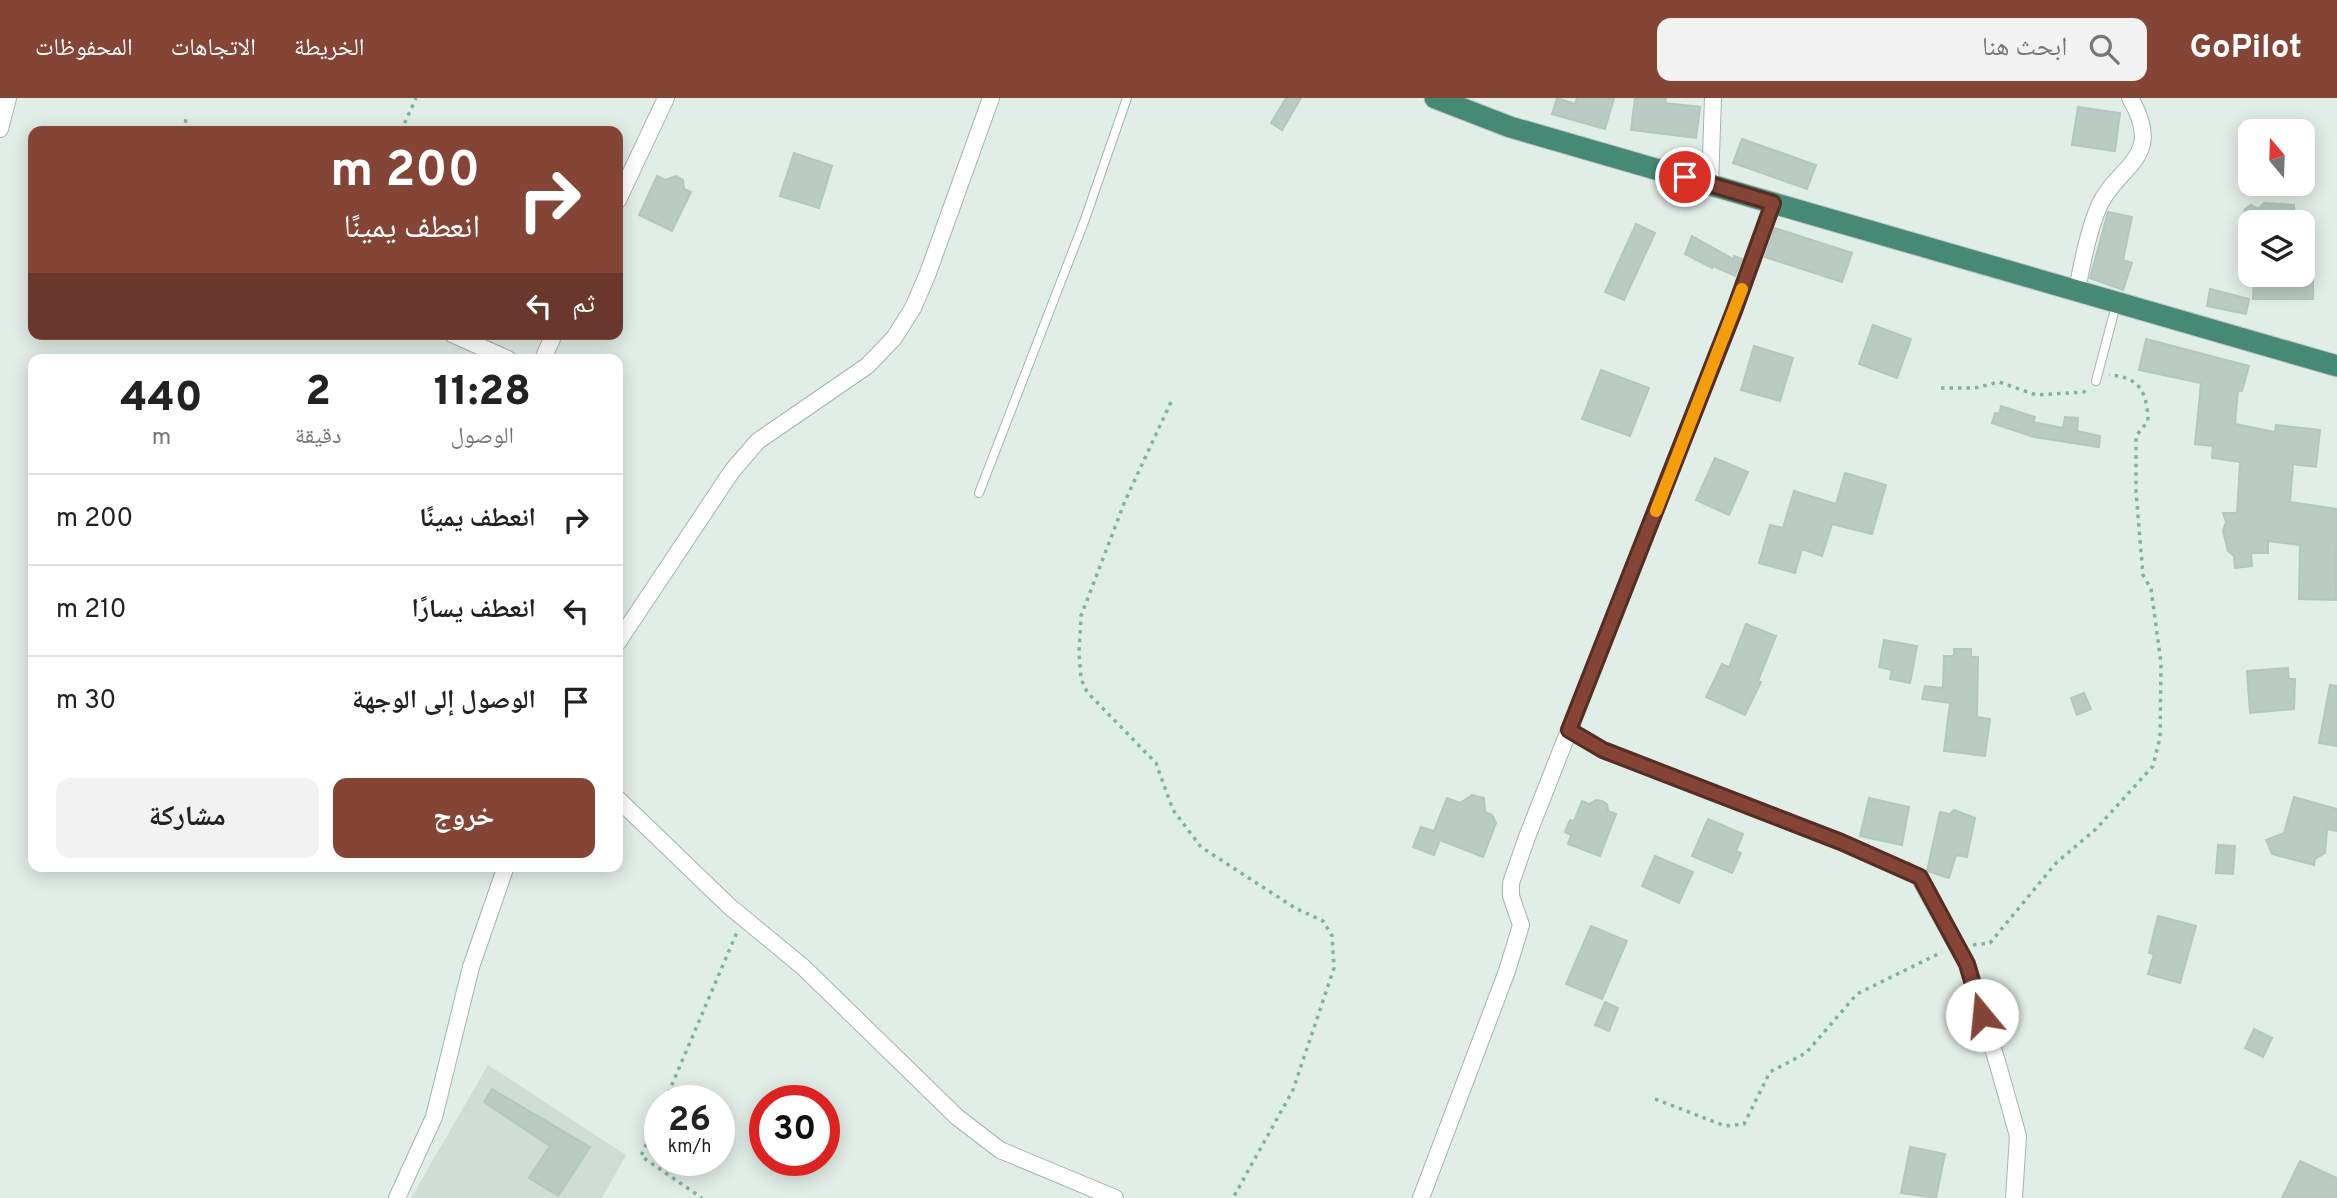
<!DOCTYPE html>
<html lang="ar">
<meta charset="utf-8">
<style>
:root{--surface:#fff;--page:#f2f2f2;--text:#222;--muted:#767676;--line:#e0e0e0;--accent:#844536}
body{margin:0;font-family:Overpass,"Noto Naskh Arabic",sans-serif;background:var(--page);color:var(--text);direction:rtl;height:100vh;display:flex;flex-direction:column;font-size:26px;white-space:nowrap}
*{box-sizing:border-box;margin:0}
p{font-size:23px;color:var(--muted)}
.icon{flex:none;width:38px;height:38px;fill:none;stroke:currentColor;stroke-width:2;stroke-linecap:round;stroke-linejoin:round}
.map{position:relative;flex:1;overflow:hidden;direction:ltr}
.panel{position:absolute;left:28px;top:256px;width:595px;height:518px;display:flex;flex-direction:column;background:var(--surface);border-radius:14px;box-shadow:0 4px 18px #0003;direction:rtl}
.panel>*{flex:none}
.banner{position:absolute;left:28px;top:28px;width:595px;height:214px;border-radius:14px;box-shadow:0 4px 18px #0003;direction:rtl;background:#844536;color:#fff;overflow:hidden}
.needle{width:46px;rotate:341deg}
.tools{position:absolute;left:2238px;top:21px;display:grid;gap:14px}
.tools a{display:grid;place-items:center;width:77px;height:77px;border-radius:14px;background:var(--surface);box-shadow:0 4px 18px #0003;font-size:35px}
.speed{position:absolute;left:644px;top:987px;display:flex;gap:14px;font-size:35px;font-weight:700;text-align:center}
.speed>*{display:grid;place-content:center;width:91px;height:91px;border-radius:50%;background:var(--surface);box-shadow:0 4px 18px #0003;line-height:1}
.speed small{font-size:18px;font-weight:400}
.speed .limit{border:10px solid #d22;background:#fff;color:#111}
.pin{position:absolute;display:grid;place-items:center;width:60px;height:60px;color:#fff;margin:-30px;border:4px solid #fff;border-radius:50%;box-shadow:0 2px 7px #0007}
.me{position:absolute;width:77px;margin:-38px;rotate:343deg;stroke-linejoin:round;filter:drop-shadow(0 0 5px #0008)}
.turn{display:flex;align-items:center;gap:24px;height:147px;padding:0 28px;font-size:32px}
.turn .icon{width:91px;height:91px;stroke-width:2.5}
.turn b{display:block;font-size:49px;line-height:60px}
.then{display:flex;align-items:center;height:66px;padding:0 28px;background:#0003;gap:14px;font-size:26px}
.eta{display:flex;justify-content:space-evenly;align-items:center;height:119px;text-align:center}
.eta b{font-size:42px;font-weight:800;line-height:49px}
.cta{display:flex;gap:14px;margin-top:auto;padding:14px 28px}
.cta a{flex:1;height:80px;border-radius:14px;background:var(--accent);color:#fff;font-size:28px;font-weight:800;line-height:80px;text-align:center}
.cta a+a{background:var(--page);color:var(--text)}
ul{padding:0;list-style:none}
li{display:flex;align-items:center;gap:21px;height:91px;padding:0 28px;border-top:2px solid var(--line)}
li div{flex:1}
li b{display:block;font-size:26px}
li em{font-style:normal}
header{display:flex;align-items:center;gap:42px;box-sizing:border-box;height:98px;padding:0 35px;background:var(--accent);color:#fff}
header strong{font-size:33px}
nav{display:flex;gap:38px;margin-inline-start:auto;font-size:24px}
.search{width:490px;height:63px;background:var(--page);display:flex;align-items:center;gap:18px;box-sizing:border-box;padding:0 24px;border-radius:14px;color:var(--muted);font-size:26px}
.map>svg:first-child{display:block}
.built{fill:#cfddd6}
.building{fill:#b9cbc2;stroke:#b3c7bd;stroke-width:2}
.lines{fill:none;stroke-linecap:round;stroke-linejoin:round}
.service-casing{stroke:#a3b5ae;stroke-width:10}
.minor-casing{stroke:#a3b5ae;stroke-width:18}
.trunk-casing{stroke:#c1c9c6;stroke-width:23}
.path{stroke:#7fb39f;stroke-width:3.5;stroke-dasharray:3.5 5;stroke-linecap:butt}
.service{stroke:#fff;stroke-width:8}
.minor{stroke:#fff;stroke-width:16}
.trunk{stroke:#468a76;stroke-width:21}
.route-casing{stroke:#562d23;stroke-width:18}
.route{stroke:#844536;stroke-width:12}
.slow{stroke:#f59e0b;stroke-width:12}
</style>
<header>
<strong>GoPilot</strong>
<div class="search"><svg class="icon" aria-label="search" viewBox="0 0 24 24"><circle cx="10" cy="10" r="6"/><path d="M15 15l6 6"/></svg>ابحث هنا</div>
<nav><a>الخريطة</a><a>الاتجاهات</a><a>المحفوظات</a></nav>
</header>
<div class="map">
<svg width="2337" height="1100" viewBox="0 0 2337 1100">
<rect width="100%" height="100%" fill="#e1ede7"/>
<polygon class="built" points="488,967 626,1057 602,1100 411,1100"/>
<g class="building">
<polygon points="1286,0 1301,0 1282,32 1271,25"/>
<polygon points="1557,0 1575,6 1577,0 1614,0 1605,31 1552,16"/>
<polygon points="1635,0 1666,0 1665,5 1700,9 1696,40 1631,32"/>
<polygon points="2078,9 2120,15 2115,53 2072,47"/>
<polygon points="1742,41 1816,67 1807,91 1733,65"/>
<polygon points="794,55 832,68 819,110 780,98"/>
<polygon points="657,78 665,82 676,78 683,82 684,91 691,94 672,133 639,117"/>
<polygon points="2264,105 2294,107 2295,124 2243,124 2245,111 2251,107 2258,111"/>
<polygon points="2108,114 2132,119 2123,162 2132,165 2123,192 2090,180"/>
<polygon points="1636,126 1655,135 1624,202 1605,194"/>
<polygon points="1775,130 1852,155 1842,184 1765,159"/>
<polygon points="1692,138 1733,161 1734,158 1742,161 1735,178 1713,168 1712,170 1685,156"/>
<polygon points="2254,179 2313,180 2313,201 2253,201"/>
<polygon points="2210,191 2249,201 2246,216 2207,208"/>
<polygon points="1873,227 1911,241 1897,280 1859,266"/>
<polygon points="2146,241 2249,268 2242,293 2238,292 2235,326 2275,334 2276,327 2320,332 2316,369 2293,366 2290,404 2337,411 2336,502 2299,501 2300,447 2268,443 2268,455 2251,455 2252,468 2235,470 2234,458 2228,453 2223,433 2226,424 2223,415 2237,415 2240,364 2212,360 2213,348 2195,346 2201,285 2139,272"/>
<polygon points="1754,248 1793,260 1780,303 1741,292"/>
<polygon points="1601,272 1649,290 1630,338 1582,321"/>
<polygon points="2001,308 2035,319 2033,324 2063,330 2065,319 2078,320 2077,333 2100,338 2099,349 2034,339 1992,325 1995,315 1999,316"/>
<polygon points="1715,360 1748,374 1729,417 1696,402"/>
<polygon points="1845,375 1886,387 1872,436 1832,426 1822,458 1802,451 1795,475 1759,465 1770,427 1783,430 1794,393 1836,406"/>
<polygon points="1746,526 1776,538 1758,583 1761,584 1745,617 1706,599 1722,566 1729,569"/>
<polygon points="1884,542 1917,548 1910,585 1890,581 1892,572 1879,569"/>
<polygon points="1954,551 1971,551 1971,559 1978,559 1977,619 1990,621 1985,658 1944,653 1950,605 1922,601 1925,588 1943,590 1944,558 1954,558"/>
<polygon points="2288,570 2289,581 2295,581 2294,611 2250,615 2247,573"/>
<polygon points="2330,587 2337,588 2337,648 2319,645"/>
<polygon points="2084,595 2091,611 2077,617 2071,600"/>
<polygon points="1472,697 1484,700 1485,714 1492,717 1496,725 1483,759 1440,742 1434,757 1413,749 1421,729 1434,733 1447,700 1460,705"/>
<polygon points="2294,699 2337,711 2337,733 2327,731 2325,755 2315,761 2314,767 2272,756 2266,742 2284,735"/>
<polygon points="1869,700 1909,709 1902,747 1860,738"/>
<polygon points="1596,702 1602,703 1607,706 1608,713 1616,716 1600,758 1568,746 1571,737 1565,734 1570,722 1574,723 1582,703 1589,706"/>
<polygon points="1954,712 1975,720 1967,759 1956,757 1949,780 1927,773 1940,714 1950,716"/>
<polygon points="1708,721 1743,736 1736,753 1741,755 1732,775 1692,758"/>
<polygon points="2218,747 2235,748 2233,776 2216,775"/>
<polygon points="1655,758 1693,774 1679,805 1642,788"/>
<polygon points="2158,818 2196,828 2180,885 2148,876 2154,856 2149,855"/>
<polygon points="1591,828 1627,843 1602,901 1566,886"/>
<polygon points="1605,904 1618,910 1609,933 1595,927"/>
<polygon points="2254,931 2272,940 2263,959 2245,950"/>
<polygon points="492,991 590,1049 558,1098 529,1080 550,1048 484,1004"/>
<polygon points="1910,1049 1945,1056 1936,1100 1901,1095"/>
<polygon points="2300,1063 2337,1080 2337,1100 2282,1100"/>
</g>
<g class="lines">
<g class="service-casing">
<g id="service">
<polyline points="2096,283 2116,207"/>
<polyline points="979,395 1084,124 1127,0"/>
</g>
</g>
<g class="minor-casing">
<g id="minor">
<polyline points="0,31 8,0"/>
<polyline points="1710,87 1713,0"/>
<polyline points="618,102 666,0"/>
<path d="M2077,192C2082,166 2088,134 2099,108C2117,67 2166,61 2130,0"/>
<polyline points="452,236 508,261"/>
<polyline points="543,261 554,236"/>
<polyline points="618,544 732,373 758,343 867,268 894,240 913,210 928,175 991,0"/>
<polyline points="1569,632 1603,652 1841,744 1919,779 1967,866 1998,967 2018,1038 2014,1100"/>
<polyline points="618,701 729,808 803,869 957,1019 1000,1052 1115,1100"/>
<polyline points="397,1100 434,1019 471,869 506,768"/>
<polyline points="1421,1100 1507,873 1521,827 1511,798 1511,785 1527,739 1734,213 1773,105"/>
</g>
</g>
<g class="trunk-casing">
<polyline id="trunk" points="1435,0 1510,29 2337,268"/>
</g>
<g class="path">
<polyline points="183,33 187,18"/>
<polyline points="401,33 416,0"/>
<polyline points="1941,290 1975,290 1999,284 2036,297 2084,294 2088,290"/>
<polyline points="1171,304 1125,403 1081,518 1079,555 1081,581 1087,594 1156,665 1173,712 1201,749 1295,810 1323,823 1332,838 1334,870 1293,992 1233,1100"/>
<path d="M1973,847L1990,845L2056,765L2096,731L2153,668L2160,640L2161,565L2151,491L2143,477L2136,394V338L2148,323C2147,294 2140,279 2109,277"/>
<polyline points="1655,1001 1725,1028 1744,1026 1770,974 1806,955 1857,896 1942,854"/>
<polyline points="665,1003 737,834"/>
<polyline points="660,1015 641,1058 702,1100"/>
</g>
<use href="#service" class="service"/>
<use href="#minor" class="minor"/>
<use href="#trunk" class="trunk"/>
</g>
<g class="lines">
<g class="route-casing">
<polyline id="route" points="1685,79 1773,105 1734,213 1569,632 1603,652 1841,744 1920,779 1967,866 1982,917"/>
</g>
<use href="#route" class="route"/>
<polyline class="slow" points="1656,413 1742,191"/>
</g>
</svg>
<div class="tools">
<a><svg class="needle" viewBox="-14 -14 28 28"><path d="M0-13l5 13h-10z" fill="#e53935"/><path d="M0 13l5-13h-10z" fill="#767676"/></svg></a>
<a><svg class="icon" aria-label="layers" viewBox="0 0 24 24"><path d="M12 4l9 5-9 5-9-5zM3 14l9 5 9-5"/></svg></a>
</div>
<div class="speed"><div>26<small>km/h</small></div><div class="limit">30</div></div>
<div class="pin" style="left:1685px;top:79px;background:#d93025"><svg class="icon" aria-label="arrive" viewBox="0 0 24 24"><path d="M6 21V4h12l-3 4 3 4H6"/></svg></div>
<svg class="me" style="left:1982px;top:917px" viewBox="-20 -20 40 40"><circle r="19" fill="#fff"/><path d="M0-13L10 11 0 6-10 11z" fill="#844536"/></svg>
<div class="banner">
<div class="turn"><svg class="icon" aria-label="right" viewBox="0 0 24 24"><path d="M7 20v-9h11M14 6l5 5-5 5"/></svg><div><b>200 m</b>انعطف يمينًا</div></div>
<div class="then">ثم<svg class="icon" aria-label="left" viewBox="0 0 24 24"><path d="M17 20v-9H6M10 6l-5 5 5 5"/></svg></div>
</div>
<section class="panel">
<div class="eta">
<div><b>11:28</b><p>الوصول</p></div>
<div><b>2</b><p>دقيقة</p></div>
<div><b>440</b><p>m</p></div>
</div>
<ul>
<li><svg class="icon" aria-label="right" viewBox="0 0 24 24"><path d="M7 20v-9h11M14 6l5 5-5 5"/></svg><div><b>انعطف يمينًا</b></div><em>200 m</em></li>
<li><svg class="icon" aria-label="left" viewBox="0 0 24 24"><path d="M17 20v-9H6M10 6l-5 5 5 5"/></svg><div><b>انعطف يسارًا</b></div><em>210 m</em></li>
<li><svg class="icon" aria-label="arrive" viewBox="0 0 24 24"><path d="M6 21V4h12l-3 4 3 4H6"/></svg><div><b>الوصول إلى الوجهة</b></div><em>30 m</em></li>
</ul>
<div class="cta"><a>خروج</a><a>مشاركة</a></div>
</section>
</div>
